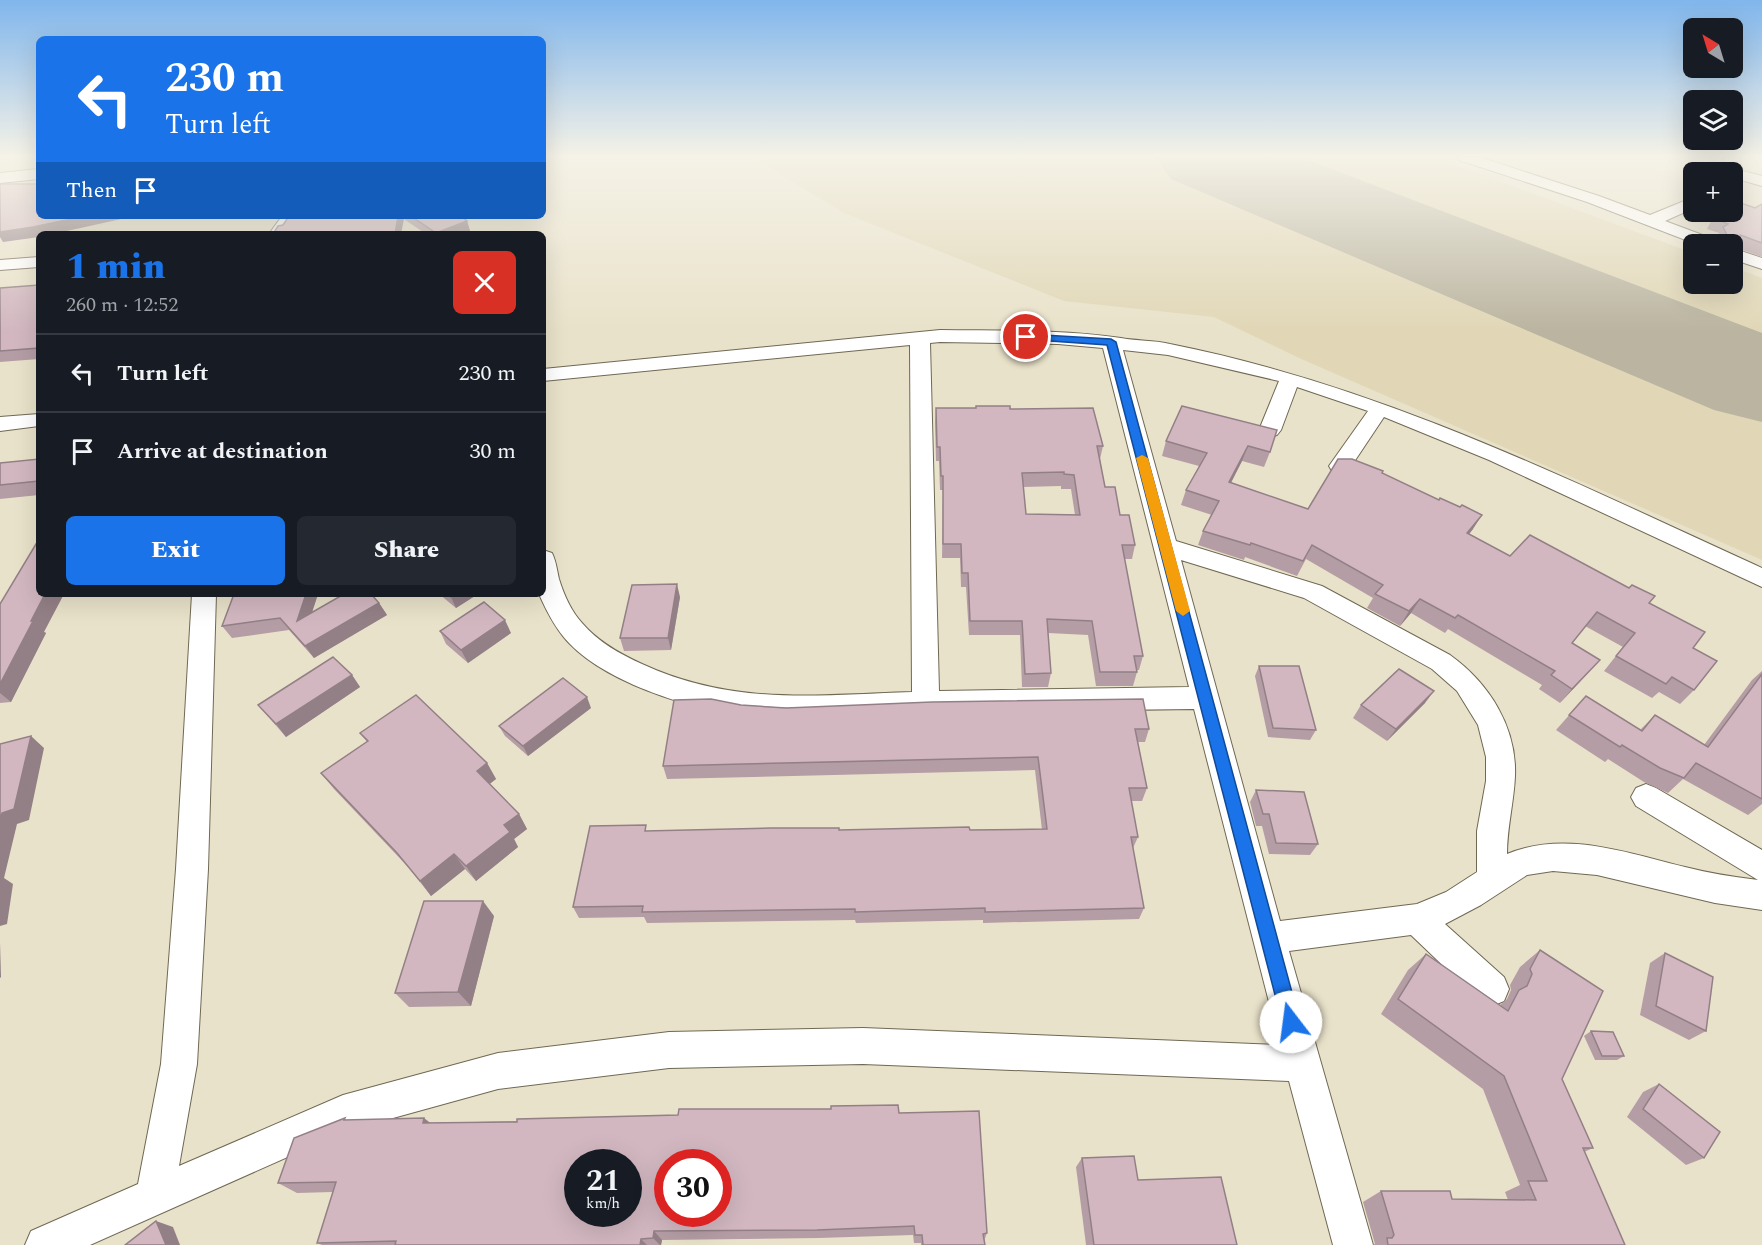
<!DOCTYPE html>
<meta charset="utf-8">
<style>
:root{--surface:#171b24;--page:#242831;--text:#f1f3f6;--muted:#9ea1a6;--line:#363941;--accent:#1a73e8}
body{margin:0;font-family:Spectral,serif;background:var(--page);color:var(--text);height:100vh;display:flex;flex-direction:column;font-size:22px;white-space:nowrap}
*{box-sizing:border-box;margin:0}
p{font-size:20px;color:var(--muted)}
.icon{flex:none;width:33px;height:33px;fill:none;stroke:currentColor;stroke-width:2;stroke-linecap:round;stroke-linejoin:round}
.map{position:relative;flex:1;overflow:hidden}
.side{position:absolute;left:36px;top:231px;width:510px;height:366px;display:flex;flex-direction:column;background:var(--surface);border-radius:9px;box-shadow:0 6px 24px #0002}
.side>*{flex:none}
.guide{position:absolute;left:36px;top:36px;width:510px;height:183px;border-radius:9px;box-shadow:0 6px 24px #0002;background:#1a73e8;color:#fff;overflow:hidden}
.needle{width:39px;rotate:322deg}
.tools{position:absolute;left:1683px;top:18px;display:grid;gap:12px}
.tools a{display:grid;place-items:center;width:60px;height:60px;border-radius:9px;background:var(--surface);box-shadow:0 6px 24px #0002;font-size:30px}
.speed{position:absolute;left:564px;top:1149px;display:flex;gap:12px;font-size:30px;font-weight:700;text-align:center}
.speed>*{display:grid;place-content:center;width:78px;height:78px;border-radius:50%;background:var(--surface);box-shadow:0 6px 24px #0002;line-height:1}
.speed small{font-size:15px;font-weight:400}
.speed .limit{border:9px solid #d22;background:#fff;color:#111}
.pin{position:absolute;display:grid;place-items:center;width:51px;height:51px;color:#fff;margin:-26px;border:3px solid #fff;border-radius:50%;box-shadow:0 2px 6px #0007}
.me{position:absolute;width:66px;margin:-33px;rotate:345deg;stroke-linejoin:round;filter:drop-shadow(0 0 4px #0008)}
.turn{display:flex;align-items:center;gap:21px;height:126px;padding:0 30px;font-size:27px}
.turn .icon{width:78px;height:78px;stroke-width:2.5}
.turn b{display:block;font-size:42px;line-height:51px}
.then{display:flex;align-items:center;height:57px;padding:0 30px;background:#0003;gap:12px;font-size:22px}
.round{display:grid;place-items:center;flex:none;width:63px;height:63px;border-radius:9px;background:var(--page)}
.head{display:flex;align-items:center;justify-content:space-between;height:102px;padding:0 30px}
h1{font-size:36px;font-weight:800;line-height:45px;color:var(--accent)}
.cta{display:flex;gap:12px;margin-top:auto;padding:12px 30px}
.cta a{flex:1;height:69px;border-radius:9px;background:var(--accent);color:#fff;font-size:24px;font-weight:800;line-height:69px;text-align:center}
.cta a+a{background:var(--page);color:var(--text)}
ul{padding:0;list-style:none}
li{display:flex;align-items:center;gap:18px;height:78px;padding:0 30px;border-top:2px solid var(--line)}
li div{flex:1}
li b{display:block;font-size:22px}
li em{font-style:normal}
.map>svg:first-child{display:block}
.built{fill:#e1d7b7}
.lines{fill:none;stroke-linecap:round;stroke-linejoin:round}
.runway{fill:#bab4a0;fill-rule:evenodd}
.street-casing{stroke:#6f6853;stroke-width:2}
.street{fill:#fff;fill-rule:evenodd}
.wall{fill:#b59da5;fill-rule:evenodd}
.shaded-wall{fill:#938086}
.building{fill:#d2b7c0;stroke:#938086;stroke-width:1.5;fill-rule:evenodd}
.route{fill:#1a73e8;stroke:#114b97;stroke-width:1.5}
.slow{fill:#f59e0b}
</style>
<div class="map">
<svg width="1762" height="1245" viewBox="0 0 1762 1245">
<rect width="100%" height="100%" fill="#e9e2ca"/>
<polygon class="built" points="751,157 1434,157 1693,253 1694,284 1732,284 1733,267 1762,278 1762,560 1299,358 1214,317 1064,301 844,213"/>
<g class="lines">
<polygon class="runway" points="1156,157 1300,157 1762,333 1762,422 1714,410 1171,179"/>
<g class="street-casing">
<g id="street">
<polygon points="1457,157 1479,157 1599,196 1650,215 1694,197 1694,208 1665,221 1716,240 1718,244 1696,244 1587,202 1459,160"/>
<polygon points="1726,157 1740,157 1739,160 1743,171 1762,176 1762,186 1741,180 1732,186 1732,172 1728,172 1723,160"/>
<polygon points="39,169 39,179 0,183 0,173"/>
<polygon points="282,216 299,216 286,234 269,234"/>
<polygon points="1732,248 1762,258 1762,269 1732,259"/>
<polygon points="39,257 39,267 0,270 0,260"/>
<path d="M940,330C1000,331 1062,329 1121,338C1137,341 1154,340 1170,344C1382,386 1567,479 1762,568V587L1489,460L1384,417L1348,471L1340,473L1332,471L1329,466L1368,411L1297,387L1281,430L1277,435L1270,437L1263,435L1259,430L1279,381L1168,355L1123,350L1176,541L1322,586L1450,655C1489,683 1517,727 1515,776C1514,802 1507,827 1507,854C1565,830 1627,853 1685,867C1709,873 1733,877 1758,880L1636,806L1631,797L1636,788L1646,784L1656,788L1762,850V910L1715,903L1597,875L1553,871L1527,875L1481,905L1445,924L1504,977L1509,989L1504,1001L1492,1006L1480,1001L1411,935L1289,951L1373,1245H1333L1289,1081L863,1064L669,1068L498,1089L346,1131L90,1245H25L31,1231L138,1184L161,1064L176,869L192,594H216L208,869L197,1064L179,1166L343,1095L498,1053L669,1032L863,1028L1280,1045L1194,709C1106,710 1019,712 931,713C876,714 822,721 767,718C708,715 612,687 570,644C556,630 547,612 539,594H543V550L552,553C556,561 557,570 559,579C564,595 571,611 582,623C598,642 620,654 642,664C733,706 816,695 912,692L910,345L543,381V369ZM940,342L1058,344L1103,348L1189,687L939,691L930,343ZM1181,560L1304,598L1432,669L1457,691L1478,725L1486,757V781L1477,831V872L1446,892L1417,904L1280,921Z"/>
<polygon points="39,414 39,426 0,431 0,417"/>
</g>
</g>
<use href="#street" class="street"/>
</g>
<g class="wall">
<polygon points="1762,204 1762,257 1732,246 1732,244 1719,244 1716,238 1719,233 1707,229 1713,218 1755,208"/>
<polygon points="289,216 461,216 467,221 470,231 463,234 426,234 404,219"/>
<polygon points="39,285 39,359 0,362 0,288"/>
<polygon points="1182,406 1270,452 1264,467 1242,461 1231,483 1308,509 1382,473 1473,529 1469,534 1510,556 1649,603 1693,648 1694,690 1680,704 1659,692 1652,698 1604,671 1623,647 1585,626 1572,643 1587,674 1560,703 1539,689 1542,685 1448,629 1445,633 1411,613 1400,626 1367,608 1373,598 1306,559 1297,576 1245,557 1244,560 1198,545 1203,531 1212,515 1181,505 1186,490 1199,466 1162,456 1166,441"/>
<path d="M936,408L1010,409L1103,446L1100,459L1105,487L1120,515L1135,545L1132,559H1124L1143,656L1139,670H1137V672L1133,686H1096L1088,635L1048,633L1051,673L1048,687H1022L1020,635H969L966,587H961L960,558H942L943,490H940L939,461H936L935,422ZM1061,486V489H1071L1075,515L1026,514L1023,487Z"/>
<polygon points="39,459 39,495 0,499 0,463"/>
<polygon points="234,594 318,594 312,612 379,603 387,615 314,658 289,630 232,638 222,626"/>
<polygon points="439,594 478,594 456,608"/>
<polygon points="680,597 671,650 624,651 620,638"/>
<polygon points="0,604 46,633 11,702 0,703"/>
<polygon points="440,631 511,633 468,663 446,644"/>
<polygon points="1259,666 1316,730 1310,740 1268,737 1255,676"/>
<polygon points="1762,671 1762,804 1748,815 1683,779 1668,793 1644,782 1608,759 1605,762 1556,730 1586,696 1640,730 1655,715 1704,745 1752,680"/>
<polygon points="352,675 360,687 286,737 258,705"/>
<polygon points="1425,703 1387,741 1353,718 1361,705"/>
<polygon points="741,705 1149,729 1145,742 1138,742 1147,788 1142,801 1131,801 1138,837 1133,848 1144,908 1139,919 983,923 983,920 856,923 855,920 647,923 644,917 579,918 573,907 648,831 970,830 1042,830 1035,770 667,779 663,766"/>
<polygon points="591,708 528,756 505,736 499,726"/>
<polygon points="360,733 487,763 496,779 489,784 519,814 527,829 514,839 518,847 476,881 465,869 431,896 409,868 334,789 321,773 367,742"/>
<polygon points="1256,790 1318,844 1310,855 1269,854 1262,826 1256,826 1250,802"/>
<polygon points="494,916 471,1006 409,1007 395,993"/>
<polygon points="1540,950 1562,1079 1593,1148 1584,1152 1625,1245 1372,1245 1375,1244 1363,1202 1381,1191 1452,1199 1508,1200 1505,1192 1520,1185 1483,1089 1381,1014 1408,970 1426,954 1500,1005 1507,999 1511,990 1510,985 1520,967"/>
<polygon points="1665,953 1706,1031 1689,1040 1640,1015 1650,963"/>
<polygon points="1591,1031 1624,1056 1617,1060 1595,1060 1584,1036"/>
<polygon points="1659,1084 1704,1158 1686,1165 1627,1117 1643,1092"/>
<polygon points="899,1113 987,1233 984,1241 985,1245 921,1245 921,1243 914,1243 913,1235 819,1238 662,1240 661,1245 322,1245 317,1243 333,1192 297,1193 278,1183 348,1120 430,1123"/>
<polygon points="1082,1158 1138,1180 1237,1245 1086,1245 1076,1167"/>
</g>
<g class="shaded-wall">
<polygon points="86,216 135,216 53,234 39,234 39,237 3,242 0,237 0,232"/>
<polygon points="398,216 402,216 404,219 401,234 395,234"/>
<polygon points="467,221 470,231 463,234 436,234 436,233"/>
<polygon points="1248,446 1242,461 1224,496 1229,482"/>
<polygon points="1482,515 1473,529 1458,548 1467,533"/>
<polygon points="677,584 680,597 671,650 668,638"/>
<polygon points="45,594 64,594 44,632 46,633 11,702 0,693 0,684 31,621"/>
<polygon points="306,594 318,594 305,634 297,621"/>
<polygon points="455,594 478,594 456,608 451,597"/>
<polygon points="1420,599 1411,613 1400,626 1409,611"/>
<polygon points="379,603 387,615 314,658 305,646"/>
<polygon points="505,620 511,633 468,663 461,650"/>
<polygon points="1600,660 1587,674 1560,703 1572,689"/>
<polygon points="352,675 360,687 286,737 276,724"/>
<polygon points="1434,691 1425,703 1387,741 1396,729"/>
<polygon points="587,697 591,708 528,756 523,746"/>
<polygon points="31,736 44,748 29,820 17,824 4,878 13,884 7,924 0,926 0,821 2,813"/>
<polygon points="487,763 496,779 486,787 477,771"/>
<polygon points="519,814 527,829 514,839 518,847 476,881 466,866 504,825"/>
<polygon points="454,854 465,869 431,896 420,881"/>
<polygon points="483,901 494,916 471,1006 458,992"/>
<polygon points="0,942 1,977 0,978"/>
<polygon points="424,1118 438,1129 423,1123"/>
<polygon points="156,1221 173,1227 180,1245 166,1245"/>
<polygon points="654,1231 662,1240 661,1245 660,1245 653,1238"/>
<polygon points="641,1239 647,1245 640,1245"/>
</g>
<g class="building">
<polygon points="0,184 39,184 39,216 86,216 33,227 0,232"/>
<polygon points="1738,202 1755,208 1762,204 1762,243 1740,235 1737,239 1727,235 1723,227 1728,224 1713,218 1723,212 1732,212 1732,205"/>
<polygon points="289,216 398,216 395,234 273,234 278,226 283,225"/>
<polygon points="411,216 461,216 467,221 436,233"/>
<polygon points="39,285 39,348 0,351 0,288"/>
<path d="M976,406H1010V409L1093,408L1103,446H1097L1105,487H1115L1120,515H1129L1135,545H1122L1143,656H1134L1137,672H1100L1092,621L1047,619L1051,673L1025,674L1022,621H970L968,573H962L961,544H943V476H941L940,447H937L936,408H976ZM1064,472V474L1074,475L1080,515L1026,514L1022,473Z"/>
<polygon points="1182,406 1277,430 1270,452 1248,446 1229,482 1308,509 1338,459 1352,459 1383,471 1382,473 1439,500 1440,498 1460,507 1462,505 1482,515 1467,533 1510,556 1530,535 1629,588 1632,585 1655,596 1649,603 1705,632 1693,648 1717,661 1694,690 1672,677 1666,684 1616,656 1635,633 1597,612 1572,643 1600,660 1572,689 1551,675 1555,671 1458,615 1455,618 1420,599 1409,611 1375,594 1383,585 1312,545 1303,561 1251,543 1250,545 1203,531 1219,501 1186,490 1207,453 1166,441"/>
<polygon points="39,459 39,481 0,485 0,463"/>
<polygon points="39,539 39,594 45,594 31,621 33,621 0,684 0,604"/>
<polygon points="677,584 668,638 620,638 632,585"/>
<polygon points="234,594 306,594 297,621 344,594 371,594 379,603 305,646 280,618 222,626"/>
<polygon points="447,594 455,594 451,597"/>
<polygon points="484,602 505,620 461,650 440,631"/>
<polygon points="333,657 352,675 276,724 258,705"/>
<polygon points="1259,666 1299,666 1316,730 1273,728"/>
<polygon points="1399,669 1434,691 1396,729 1361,705"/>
<polygon points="1762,674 1762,799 1696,763 1684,778 1660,768 1622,745 1620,747 1569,715 1586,696 1642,731 1655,715 1708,747"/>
<polygon points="563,678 587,697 523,746 499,726"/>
<polygon points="416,695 487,763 477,771 519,814 504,825 510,832 466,866 454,854 420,881 397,853 321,773 368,741 360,733"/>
<polygon points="711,699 741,705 786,708 932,702 1143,699 1149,729 1135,729 1147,788 1129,788 1138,837 1131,837 1144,908 985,912 985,908 855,912 855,909 642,912 643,906 573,907 590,826 646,825 645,831 771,828 839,828 839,830 969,827 970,830 1047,829 1038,757 663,766 674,700"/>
<polygon points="31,736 14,809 2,813 0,821 0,744"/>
<polygon points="1256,790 1304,792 1318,844 1276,843 1269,814 1263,814"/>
<polygon points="424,901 483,901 458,992 395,993"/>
<polygon points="1540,950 1603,991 1562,1079 1593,1148 1583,1148 1625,1245 1388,1245 1387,1238 1392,1238 1394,1235 1381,1191 1450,1191 1452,1199 1536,1200 1528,1181 1547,1181 1504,1076 1398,999 1426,954 1508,1011 1519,990 1527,986 1532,974 1530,969"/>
<polygon points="1665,953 1713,977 1706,1031 1656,1006"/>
<polygon points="1591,1031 1613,1032 1624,1056 1602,1056"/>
<polygon points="1659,1084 1720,1132 1704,1158 1643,1109"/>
<path d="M898,1105L899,1113L979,1111L987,1233L983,1234L985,1245H923L922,1235H915L914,1226L817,1230L654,1231L653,1238L641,1239L640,1245H395L396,1241L317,1243L336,1182L278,1183L294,1138L345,1118L344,1120L424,1118L423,1123L517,1122V1119L678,1115L679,1109H831V1106ZM578,1162H628V1214H578ZM668,1162H718V1214H668Z"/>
<polygon points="1134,1156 1138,1180 1221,1177 1237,1245 1094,1245 1082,1158"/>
<polygon points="156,1221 166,1245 125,1245"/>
</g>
<linearGradient id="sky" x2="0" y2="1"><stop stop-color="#80b6ec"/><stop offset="0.47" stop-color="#f5f2e7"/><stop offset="1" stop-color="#f5f2e7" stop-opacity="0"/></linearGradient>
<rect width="1762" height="331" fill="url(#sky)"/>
<polygon class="route" points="1026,334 1111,339 1116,342 1300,1022 1297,1028 1291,1031 1284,1028 1282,1022 1107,345 1022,339 1022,335"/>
<polygon class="slow" points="1142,455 1148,458 1190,611 1183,616 1176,611 1136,458"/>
</svg>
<div class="tools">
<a><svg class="needle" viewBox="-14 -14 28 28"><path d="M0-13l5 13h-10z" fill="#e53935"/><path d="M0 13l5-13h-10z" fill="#9ea1a6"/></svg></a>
<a><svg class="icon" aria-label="layers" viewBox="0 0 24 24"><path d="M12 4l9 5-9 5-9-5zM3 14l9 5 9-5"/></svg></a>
<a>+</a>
<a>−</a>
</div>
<div class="speed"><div>21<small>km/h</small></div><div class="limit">30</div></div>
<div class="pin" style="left:1026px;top:337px;background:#d93025"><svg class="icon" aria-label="arrive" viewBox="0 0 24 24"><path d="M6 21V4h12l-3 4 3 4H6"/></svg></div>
<svg class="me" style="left:1291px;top:1022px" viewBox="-20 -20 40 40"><circle r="19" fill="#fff"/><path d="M0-13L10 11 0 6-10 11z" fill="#1a73e8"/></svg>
<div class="guide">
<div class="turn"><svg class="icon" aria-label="left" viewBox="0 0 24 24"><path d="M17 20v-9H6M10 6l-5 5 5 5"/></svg><div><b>230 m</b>Turn left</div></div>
<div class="then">Then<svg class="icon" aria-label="arrive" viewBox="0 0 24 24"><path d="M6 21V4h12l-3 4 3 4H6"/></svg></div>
</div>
<section class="side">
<div class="head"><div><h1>1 min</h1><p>260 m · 12:52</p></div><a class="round" style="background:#d93025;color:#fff"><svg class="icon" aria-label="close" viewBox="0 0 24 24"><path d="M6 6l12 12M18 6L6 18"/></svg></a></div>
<ul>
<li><svg class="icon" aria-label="left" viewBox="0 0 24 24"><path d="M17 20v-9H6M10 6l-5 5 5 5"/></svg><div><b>Turn left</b></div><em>230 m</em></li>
<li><svg class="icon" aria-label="arrive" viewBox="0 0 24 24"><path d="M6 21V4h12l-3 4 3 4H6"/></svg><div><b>Arrive at destination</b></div><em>30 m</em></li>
</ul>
<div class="cta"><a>Exit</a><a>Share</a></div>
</section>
</div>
